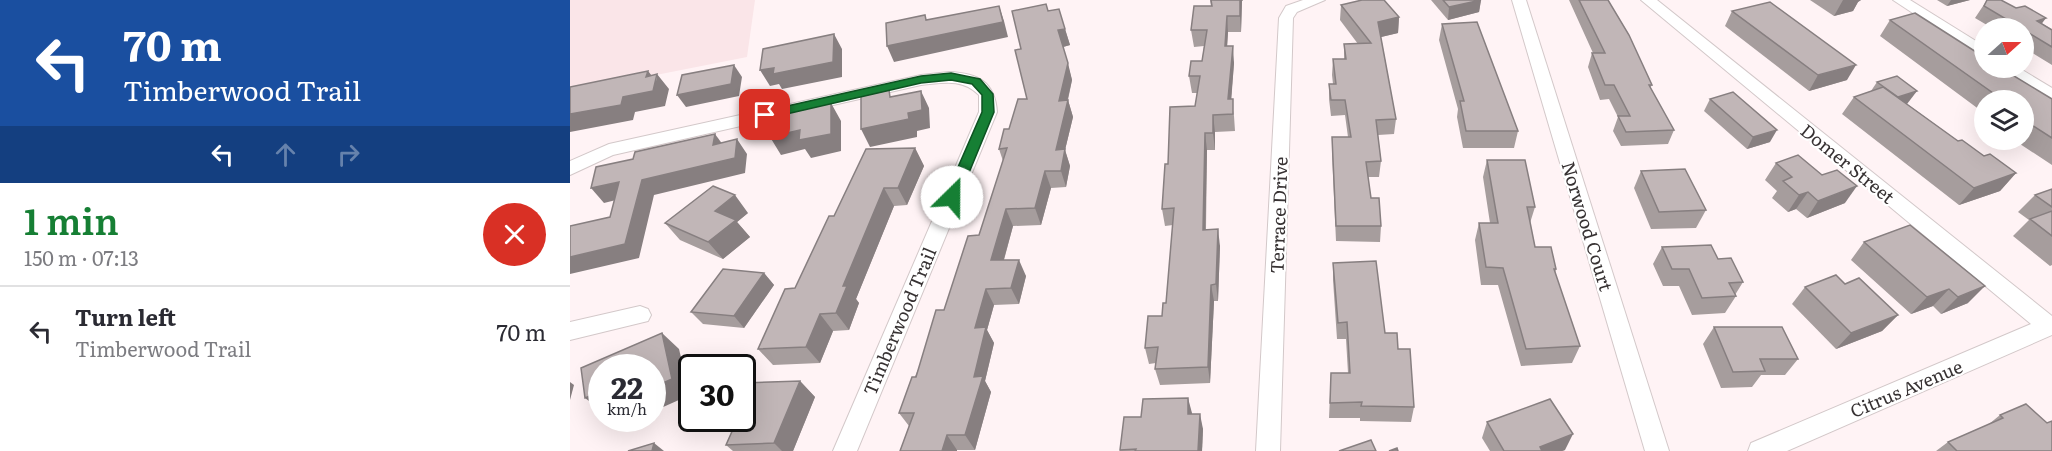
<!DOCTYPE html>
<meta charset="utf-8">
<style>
:root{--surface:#fff;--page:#f7f7f7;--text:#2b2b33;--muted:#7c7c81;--line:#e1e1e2;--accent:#167f34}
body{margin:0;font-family:Literata,serif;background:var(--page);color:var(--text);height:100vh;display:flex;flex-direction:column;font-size:22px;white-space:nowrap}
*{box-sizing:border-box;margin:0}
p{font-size:20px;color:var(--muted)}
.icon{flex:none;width:33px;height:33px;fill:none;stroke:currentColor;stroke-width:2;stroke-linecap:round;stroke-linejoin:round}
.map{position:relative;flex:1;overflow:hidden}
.details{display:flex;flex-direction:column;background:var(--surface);width:570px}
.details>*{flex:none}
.hud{background:#1a4fa0;color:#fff;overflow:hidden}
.needle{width:39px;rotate:69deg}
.buttons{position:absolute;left:1404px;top:18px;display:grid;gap:12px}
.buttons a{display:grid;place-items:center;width:60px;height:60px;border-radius:50%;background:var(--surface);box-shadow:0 6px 24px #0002;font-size:30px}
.speed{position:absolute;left:18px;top:354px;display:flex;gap:12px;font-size:30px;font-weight:700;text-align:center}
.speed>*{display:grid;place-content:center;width:78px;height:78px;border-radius:50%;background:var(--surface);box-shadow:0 6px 24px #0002;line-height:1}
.speed small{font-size:15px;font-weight:400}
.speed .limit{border:3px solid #111;border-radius:9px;background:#fff;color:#111}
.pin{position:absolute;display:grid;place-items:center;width:51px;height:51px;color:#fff;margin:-26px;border-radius:12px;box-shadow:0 3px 9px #0006}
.me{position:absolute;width:66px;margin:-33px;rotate:23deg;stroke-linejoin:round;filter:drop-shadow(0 0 4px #0008)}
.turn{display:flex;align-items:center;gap:21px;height:126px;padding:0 24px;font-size:27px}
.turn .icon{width:78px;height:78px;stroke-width:2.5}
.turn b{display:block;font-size:42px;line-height:51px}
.lanes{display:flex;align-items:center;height:57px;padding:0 24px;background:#0003;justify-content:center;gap:30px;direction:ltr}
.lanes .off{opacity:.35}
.round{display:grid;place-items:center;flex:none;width:63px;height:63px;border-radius:32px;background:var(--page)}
.overview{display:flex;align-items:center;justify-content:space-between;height:102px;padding:0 24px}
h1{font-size:36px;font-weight:600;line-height:45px;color:var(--accent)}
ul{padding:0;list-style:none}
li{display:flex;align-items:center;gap:18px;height:90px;padding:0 24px;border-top:2px solid var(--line)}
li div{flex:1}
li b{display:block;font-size:22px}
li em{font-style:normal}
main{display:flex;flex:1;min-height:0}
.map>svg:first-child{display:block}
.built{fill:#fae5e8}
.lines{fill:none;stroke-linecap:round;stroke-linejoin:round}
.street-casing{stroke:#d3c8c9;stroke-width:2}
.street{fill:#fff;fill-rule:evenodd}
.wall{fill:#a69d9d}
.shaded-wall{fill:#877f80}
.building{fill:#c1b6b7;stroke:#877f80;stroke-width:1.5}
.route{fill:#167f34;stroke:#0e5322;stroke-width:1.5}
.labels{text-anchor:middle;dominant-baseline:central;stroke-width:4.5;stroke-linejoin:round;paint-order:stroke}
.street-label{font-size:18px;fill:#373233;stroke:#fff}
</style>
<main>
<section class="details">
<div class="hud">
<div class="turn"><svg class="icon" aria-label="left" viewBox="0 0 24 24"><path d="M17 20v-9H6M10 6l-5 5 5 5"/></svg><div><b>70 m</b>Timberwood Trail</div></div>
<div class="lanes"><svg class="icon" aria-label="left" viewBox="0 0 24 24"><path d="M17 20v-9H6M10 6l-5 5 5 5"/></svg><svg class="icon off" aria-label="ahead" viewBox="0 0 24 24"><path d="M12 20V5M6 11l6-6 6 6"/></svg><svg class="icon off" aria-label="right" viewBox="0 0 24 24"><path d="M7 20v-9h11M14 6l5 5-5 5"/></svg></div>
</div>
<div class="overview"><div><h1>1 min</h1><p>150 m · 07:13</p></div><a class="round" style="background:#d93025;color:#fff"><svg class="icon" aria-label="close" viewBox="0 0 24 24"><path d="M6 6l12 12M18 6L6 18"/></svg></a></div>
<ul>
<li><svg class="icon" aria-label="left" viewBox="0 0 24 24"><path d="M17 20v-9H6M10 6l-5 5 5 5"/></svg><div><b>Turn left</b><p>Timberwood Trail</p></div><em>70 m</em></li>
</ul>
</section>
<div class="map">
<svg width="1482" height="451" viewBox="0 0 1482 451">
<rect width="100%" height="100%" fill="#fff3f5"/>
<polygon class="built" points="0,0 185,0 177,57 0,92"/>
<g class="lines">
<g class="street-casing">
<g id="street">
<polygon points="733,0 755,0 727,12 723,18 710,451 686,451 709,18 716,6"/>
<polygon points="942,0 956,0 1099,451 1075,451"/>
<polygon points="1071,0 1087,0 1482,316 1482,335 1217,451 1178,451 1181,443 1461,324"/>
<polygon points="1323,0 1340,0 1414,46 1414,58 1408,56"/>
<polygon points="1430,68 1449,68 1482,88 1482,100"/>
<path d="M379,72C408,73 425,82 427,112L287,451H263L409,112V95C392,78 373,83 351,85L43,155L0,175V161L39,144L351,75Z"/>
<polygon points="70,306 78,309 81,315 78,321 0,340 0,322"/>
</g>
</g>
<use href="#street" class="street"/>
</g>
<g class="wall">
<polygon points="640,0 673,0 672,1 671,32 658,32 657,46 664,63 661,99 664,116 665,131 645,132 645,150 637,150 636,229 650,246 648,301 644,301 640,383 590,385 585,369 586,363 579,364 575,348 592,316 596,303 603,225 595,226 592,209 598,164 625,106 627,93 622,93 619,76 632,61 634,46 624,47 621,30 641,6"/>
<polygon points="861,0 911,0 909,12 878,20"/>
<polygon points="999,0 1038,0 1082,85 1080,88 1104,130 1098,144 1051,146 1043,131 1048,117 1039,99 1030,100 1018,67 1022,53 1023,53"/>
<polygon points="1240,0 1291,0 1288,2 1283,11 1264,16"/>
<polygon points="1367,0 1400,0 1377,6"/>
<polygon points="1417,0 1431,0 1482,29 1482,65 1454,48 1454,28 1422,28 1405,18"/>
<polygon points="771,5 829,17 828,33 811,37 826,119 824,134 808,135 811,161 809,177 798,177 801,198 811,226 810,242 766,241 762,153 762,137 778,137 775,115 761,116 759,99 759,84 763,84 762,75 763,59 774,59 774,44 788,44 770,20"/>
<polygon points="478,11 495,29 500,45 493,47 502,80 498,100 503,117 495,150 500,166 496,187 481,188 471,225 443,226 434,260 456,276 449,304 424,305 417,330 424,343 415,381 421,392 405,450 387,450 387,451 330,451 339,426 329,413 374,310 409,235 433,161 429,149 457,99 451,49"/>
<polygon points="1162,11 1277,80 1239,91 1155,26"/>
<polygon points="1320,20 1482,99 1482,165 1444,140 1454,140 1454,100 1414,100 1414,113 1310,36"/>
<polygon points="872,24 948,131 944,148 893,148 887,117 888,109 869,40"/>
<polygon points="1307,82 1388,141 1446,173 1430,191 1389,205 1272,114 1284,97 1301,91"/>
<polygon points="1140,99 1200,142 1177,149 1134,111"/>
<polygon points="345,148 354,166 337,205 324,206 286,299 289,303 279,330 263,331 250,363 203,365 188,349 225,288 264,216"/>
<polygon points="917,160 965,207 960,223 965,247 986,269 985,273 1010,346 1002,363 951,366 928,285 911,285 905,240 909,223 920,223 913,177"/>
<polygon points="1206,163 1275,203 1237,218 1226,209 1218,212 1202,198 1207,191 1195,180"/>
<polygon points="1071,171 1136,210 1126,228 1081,229 1064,188"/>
<polygon points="1482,189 1482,265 1480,266 1443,236 1459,220 1448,212 1465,195"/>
<polygon points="178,213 167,222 180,237 153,259 110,240 95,223"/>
<polygon points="1340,225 1398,303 1371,314 1363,306 1341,314 1281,260 1294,242"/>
<polygon points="1092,247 1173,282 1165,295 1166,296 1155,313 1122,315 1109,286 1093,286 1083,264"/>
<polygon points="763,263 815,333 828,349 844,407 841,422 790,421 790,418 759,418 761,373 778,373 776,339 767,339 763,280"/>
<polygon points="194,273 204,285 174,328 133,324 121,312"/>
<polygon points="1275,284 1328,315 1312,331 1266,349 1222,304 1235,287"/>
<polygon points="1144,327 1228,359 1215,375 1191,375 1182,387 1151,388 1133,344"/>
<polygon points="230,381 245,397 223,451 163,451 156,445 165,426 156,418 172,418"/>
<polygon points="622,414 633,429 632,451 550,451 550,450"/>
<polygon points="1430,415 1477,423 1482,451 1366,451 1378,442 1419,424"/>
<polygon points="917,422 995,450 992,451 920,451 912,438"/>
</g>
<g class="shaded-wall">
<polygon points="670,0 673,0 672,1 671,32 670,16"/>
<polygon points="911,0 909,12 878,20 879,7"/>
<polygon points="1273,0 1291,0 1288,2 1283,11 1264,16"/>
<polygon points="1381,0 1400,0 1377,6"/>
<polygon points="429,6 434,21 438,37 324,62 317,46"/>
<polygon points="657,16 658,32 656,63 655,46"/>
<polygon points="829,17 828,33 807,38 808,22"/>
<polygon points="1476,18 1467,30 1458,33 1467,21"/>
<polygon points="495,29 500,45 493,47 488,30"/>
<polygon points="264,34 272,49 272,77 212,89 209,84 200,86 190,70"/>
<polygon points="663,46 664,63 660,116 658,99"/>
<polygon points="498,63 502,80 495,111 498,100 503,117 495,150 500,166 496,187 491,171 486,150 489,101"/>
<polygon points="164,65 172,77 169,96 116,107 107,95"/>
<polygon points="1286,65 1277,80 1239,91 1248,75"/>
<polygon points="78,71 86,81 87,74 99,89 95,106 65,112 63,120 0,132 0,114 76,77"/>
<polygon points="351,91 359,108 360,128 347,131 347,137 300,147 291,129"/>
<polygon points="1347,91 1334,108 1315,114 1328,97"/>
<polygon points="261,103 271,121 271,151 241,158 235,149 211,155 200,137"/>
<polygon points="643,115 645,132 645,150 643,133"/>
<polygon points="1207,130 1200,142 1177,149 1183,137"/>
<polygon points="635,133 637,150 635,246 633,230"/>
<polygon points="145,134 156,149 143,145"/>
<polygon points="167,139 177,154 175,173 84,195 69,258 0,274 0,257 55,244 72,180"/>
<polygon points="345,148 354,166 337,205 328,188"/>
<polygon points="475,171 481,188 471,225 465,208"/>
<polygon points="1446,173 1430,191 1389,205 1404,188"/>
<polygon points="49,182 62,196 34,203 21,188"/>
<polygon points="1287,186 1275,203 1237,218 1248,201"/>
<polygon points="314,188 324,206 286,299 289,303 279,330 266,313 273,286"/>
<polygon points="1238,192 1226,209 1218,212 1229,195"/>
<polygon points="165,195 178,213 167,222 180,237 153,259 138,242 145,211"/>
<polygon points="436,209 443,226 429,277 421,260"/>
<polygon points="648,229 650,246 648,301 646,284"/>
<polygon points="449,260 456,276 449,304 441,288"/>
<polygon points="194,273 204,285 174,328 164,316"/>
<polygon points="641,285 644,301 640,383 638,367"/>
<polygon points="1415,286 1398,303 1371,314 1388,297"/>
<polygon points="416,289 424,305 417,330 424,343 415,381 421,392 405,450 395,435 405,328"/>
<polygon points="1379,289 1363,306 1341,314 1357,297"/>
<polygon points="250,314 263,331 250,363 236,347"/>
<polygon points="1328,315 1312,331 1266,349 1281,333"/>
<polygon points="92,333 109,349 120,395 82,412 82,388"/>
<polygon points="230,381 245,397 223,451 212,451 204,443"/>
<polygon points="0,382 4,385 0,400"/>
<polygon points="32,391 32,411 15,398"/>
<polygon points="618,398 622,413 621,430 618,414"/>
<polygon points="630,414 633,429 632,451 628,451"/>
<polygon points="1003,434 995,450 992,451 968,451 970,447"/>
<polygon points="377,435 387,450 387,451 372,451"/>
<polygon points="84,443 94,451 82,451"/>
</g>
<g class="building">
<polygon points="641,0 670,0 670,16 657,16 655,46 663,46 658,99 663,99 663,114 643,115 643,133 635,133 633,230 648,229 646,284 641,285 638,367 585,369 588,347 575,348 578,316 592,316 593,303 596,303 604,208 592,209 595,164 598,164 600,107 625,106 630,76 619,76 621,61 632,61 637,30 621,30 624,6 642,6"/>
<polygon points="792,0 814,0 829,17 808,22 826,119 806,120 811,161 796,162 801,198 809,198 811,226 766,226 762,137 781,137 775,100 761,100 759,84 766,84 763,59 776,59 774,44 801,43 771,5"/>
<polygon points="873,0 911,0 879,7"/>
<polygon points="1009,0 1038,0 1059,35 1082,85 1079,85 1104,130 1056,132 1048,116 1060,116 1044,85 1035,85 1022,53 1035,53"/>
<polygon points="1417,0 1431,0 1446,8 1455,6 1476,18 1467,21 1482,30 1482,47 1454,30 1454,28 1451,28 1414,6"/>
<polygon points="1200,2 1286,65 1248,75 1162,11"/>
<polygon points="476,4 478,11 489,9 495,29 488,30 498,63 489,101 498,100 486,150 495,149 491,171 475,171 465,208 436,209 421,260 449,260 441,288 416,289 405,328 416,327 404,377 413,376 395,435 377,435 372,451 330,451 344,413 329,413 342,377 346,377 366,310 374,310 398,236 409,235 437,148 429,149 434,129 439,129 448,99 457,99 445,50 451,49 442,11"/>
<polygon points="429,6 433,22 317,46 316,23 355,15 356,20"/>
<polygon points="1345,13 1414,57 1414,68 1431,68 1482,99 1482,138 1454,120 1454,100 1433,100 1320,20"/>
<polygon points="907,22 948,131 896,131 890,101 894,101 872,24"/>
<polygon points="264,34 263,62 203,74 204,68 190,70 193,49"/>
<polygon points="164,65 161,84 107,95 112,75"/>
<polygon points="78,71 76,77 87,74 83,91 53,97 51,105 0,114 0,87"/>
<polygon points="1327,76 1347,91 1328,97 1307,82"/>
<polygon points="1313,87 1388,141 1392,140 1414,156 1420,154 1446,173 1404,188 1284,97"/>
<polygon points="319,90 320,97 351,91 352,110 338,113 339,119 291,129 291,96"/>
<polygon points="1163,92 1207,130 1183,137 1140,99"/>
<polygon points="261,103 261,134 229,140 230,130 200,137 202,116"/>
<polygon points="145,134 143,145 167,139 165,158 72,180 55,244 0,257 0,226 40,217 49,182 21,188 26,167 63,159 65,152"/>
<polygon points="345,148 328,188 314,188 273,286 277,286 266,313 250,314 236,347 188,349 215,289 225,288 259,216 264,216 296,149"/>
<polygon points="1228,155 1252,175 1267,170 1287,186 1248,201 1238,192 1229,195 1213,181 1222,177 1206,163"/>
<polygon points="917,160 955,160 965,207 957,207 965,247 981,247 986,269 984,269 1010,346 956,349 933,268 916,267 909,223 928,223"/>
<polygon points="1115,169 1136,210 1089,212 1071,171"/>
<polygon points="143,186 165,195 145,211 166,220 138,242 95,223"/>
<polygon points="1482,189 1482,207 1465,195"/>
<polygon points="1482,211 1482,236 1460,219"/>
<polygon points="1340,225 1415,286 1388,297 1379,289 1357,297 1294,242"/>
<polygon points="1141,245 1148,259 1161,258 1173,282 1159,283 1166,296 1132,298 1119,269 1102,269 1092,247"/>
<polygon points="806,261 815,333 827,333 828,349 840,349 844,407 791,406 792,402 760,403 761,373 780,373 777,322 768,323 763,263"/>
<polygon points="153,269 194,273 164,316 121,312"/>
<polygon points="1266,275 1275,284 1289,278 1328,315 1281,333 1235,287"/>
<polygon points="1144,327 1212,327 1228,359 1190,359 1195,371 1163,372"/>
<polygon points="92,333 102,379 82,388 82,368 32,368 32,391 15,398 11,368"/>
<polygon points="230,381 204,443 156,445 168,418 172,418 172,383"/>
<polygon points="618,398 618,414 630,414 628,451 565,451 566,449 550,450 554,417 571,417 573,399"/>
<polygon points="980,399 1003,434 970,447 972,451 934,451 917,422"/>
<polygon points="1456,404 1477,423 1482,421 1482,451 1387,451 1378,442 1433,418 1430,415"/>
<polygon points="801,440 806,451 769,451"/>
<polygon points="84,443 82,451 58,451"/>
<polygon points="827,448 828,451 819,451"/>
</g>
<polygon class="route" points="381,73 410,79 423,94 424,112 389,197 382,201 375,197 412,112 412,95 402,84 381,80 351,83 195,119 189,115 195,111 351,76"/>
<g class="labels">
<g class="street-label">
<text transform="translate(1278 163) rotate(39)">Domer Street</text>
<text transform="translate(708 215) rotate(-88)">Terrace Drive</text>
<text transform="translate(1018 226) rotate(73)">Norwood Court</text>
<text transform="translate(329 321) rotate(-67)">Timberwood Trail</text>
<text transform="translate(1336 388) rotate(-23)">Citrus Avenue</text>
</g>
</g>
</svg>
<div class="buttons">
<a><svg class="needle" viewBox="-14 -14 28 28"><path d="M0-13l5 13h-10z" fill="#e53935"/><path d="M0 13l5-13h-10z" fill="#7c7c81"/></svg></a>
<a><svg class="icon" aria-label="layers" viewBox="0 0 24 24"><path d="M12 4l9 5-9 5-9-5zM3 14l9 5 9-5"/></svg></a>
</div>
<div class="speed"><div>22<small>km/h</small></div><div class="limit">30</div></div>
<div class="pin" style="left:195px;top:115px;background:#d93025"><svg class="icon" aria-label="arrive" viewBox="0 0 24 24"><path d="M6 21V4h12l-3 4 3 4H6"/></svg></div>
<svg class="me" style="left:382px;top:197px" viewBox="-20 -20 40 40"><circle r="19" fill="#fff"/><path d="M0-13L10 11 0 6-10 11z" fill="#167f34"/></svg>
</div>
</main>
